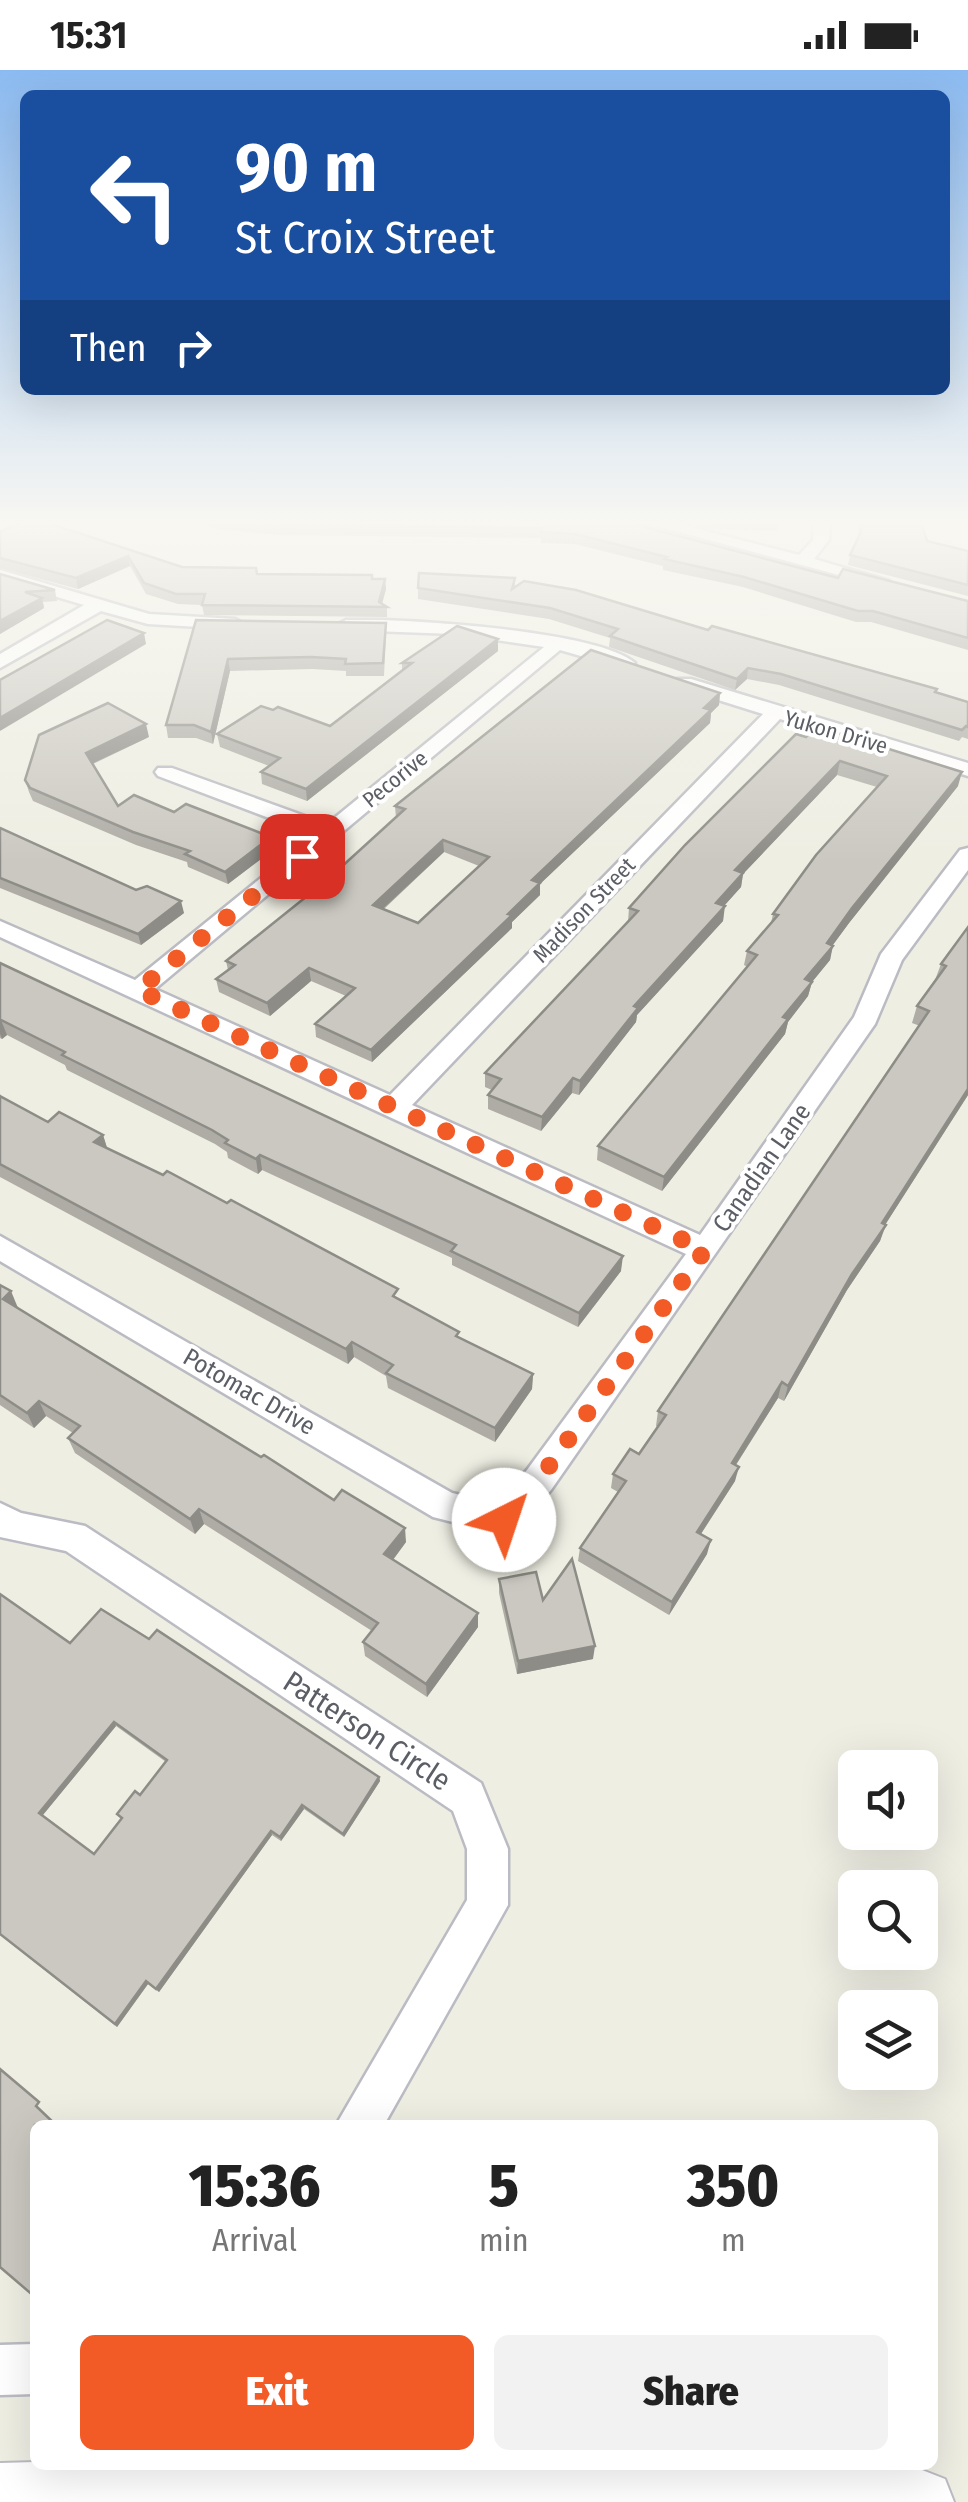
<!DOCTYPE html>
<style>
:root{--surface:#fff;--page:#f2f2f2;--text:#222;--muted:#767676;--accent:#f25a26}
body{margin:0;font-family:"Fira Sans Condensed",sans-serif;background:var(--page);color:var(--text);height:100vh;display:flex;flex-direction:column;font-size:38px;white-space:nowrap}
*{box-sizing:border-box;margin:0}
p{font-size:32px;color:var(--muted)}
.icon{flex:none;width:55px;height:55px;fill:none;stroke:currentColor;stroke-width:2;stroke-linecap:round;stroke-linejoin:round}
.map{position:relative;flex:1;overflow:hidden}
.side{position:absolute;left:30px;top:2050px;width:908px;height:350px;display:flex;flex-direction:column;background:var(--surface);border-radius:15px;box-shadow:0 10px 40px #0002}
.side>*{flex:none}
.banner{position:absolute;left:20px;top:20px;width:930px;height:305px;border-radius:15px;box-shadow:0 10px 40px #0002;background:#1a4fa0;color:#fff;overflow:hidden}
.controls{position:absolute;left:838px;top:1680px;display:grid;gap:20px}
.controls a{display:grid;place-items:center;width:100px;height:100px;border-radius:15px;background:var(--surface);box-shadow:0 10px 40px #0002;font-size:50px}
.pin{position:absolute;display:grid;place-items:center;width:85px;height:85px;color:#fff;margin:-42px;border-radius:20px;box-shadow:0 5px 15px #0006}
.me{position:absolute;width:110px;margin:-55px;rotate:41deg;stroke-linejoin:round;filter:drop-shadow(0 0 8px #0008)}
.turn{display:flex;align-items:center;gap:35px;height:210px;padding:0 50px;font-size:45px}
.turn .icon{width:130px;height:130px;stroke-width:2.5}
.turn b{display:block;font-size:70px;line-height:85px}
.then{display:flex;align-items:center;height:95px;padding:0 50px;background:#0003;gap:20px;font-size:38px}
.eta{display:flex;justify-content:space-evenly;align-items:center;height:170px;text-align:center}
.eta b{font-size:60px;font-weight:800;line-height:70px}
.primary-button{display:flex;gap:20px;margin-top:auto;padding:20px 50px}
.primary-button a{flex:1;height:115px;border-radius:15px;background:var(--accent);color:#fff;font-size:40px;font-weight:800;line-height:115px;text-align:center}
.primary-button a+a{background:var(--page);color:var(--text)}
.status{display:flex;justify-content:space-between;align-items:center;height:70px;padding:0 50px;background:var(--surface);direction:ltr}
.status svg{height:28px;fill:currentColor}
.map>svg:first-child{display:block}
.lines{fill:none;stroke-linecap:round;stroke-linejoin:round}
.minor-casing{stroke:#bbbcc3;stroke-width:5}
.tertiary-casing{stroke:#bbbcc3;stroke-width:4}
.minor{fill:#fff;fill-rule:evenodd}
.tertiary{fill:#fff;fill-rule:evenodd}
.wall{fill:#aeaca5;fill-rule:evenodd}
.shaded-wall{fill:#8d8c86}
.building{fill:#cac8c0;stroke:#8d8c86;stroke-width:2.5;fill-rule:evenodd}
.route{stroke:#f25a26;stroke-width:18;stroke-dasharray:0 32.4}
.labels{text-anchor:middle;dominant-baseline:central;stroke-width:8;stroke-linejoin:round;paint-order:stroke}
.far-street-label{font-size:22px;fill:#5b5e65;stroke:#fff}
.street-label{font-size:25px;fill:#5b5e65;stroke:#fff}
.near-street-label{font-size:30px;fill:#5b5e65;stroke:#fff}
</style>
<div class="status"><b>15:31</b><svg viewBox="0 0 49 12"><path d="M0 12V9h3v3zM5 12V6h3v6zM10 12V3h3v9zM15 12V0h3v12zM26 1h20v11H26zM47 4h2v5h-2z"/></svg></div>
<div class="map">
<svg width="968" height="2432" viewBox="0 0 968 2432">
<rect width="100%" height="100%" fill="#efeee3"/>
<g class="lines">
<g class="minor-casing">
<g id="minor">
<polygon points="642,452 671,452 799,485 813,470 814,452 830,452 829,470 814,489 889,511 880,516"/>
<polygon points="0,500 149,544 235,549 244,554 235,559 148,554 101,541 0,598 0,584 84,535 0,510"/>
<path d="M383,550C436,552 599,562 635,593L626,599L560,580L155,919L390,1025L763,644L677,617V609H691L968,693V706L780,649L412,1035L700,1165L854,947L881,884L960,780L968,778V800L902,890L875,954L551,1420L516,1461L504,1465L433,1447L0,1191V1166L452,1423L497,1433L527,1400L686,1184L0,867V851L135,910L314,765L158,706L155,702L158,698H172L327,754L544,577L454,564L346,560L337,555L346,550Z"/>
<polygon points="0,1433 21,1443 85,1456 481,1713 508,1779 508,1835 384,2055 336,2055 467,1830 467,1779 453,1741 66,1481 0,1467"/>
<polygon points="35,2274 35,2324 0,2325 0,2275"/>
</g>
</g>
<g class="tertiary-casing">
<polygon id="tertiary" points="35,2392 35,2395 874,2395 922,2400 945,2409 954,2432 0,2432 0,2393"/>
</g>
<use href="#minor" class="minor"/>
<use href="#tertiary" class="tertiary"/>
</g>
<g class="wall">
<polygon points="194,452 645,452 645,457 838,508 968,531 968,580 871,552 856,552 743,517 663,500 663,496 575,474 541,473 541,468 280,465 217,459"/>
<polygon points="686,452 792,452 778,453 777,461 710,459"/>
<polygon points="858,452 921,452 927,471 968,481 968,526 848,495 850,485 859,467"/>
<polygon points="0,462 182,497 257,504 385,509 386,519 382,534 387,537 387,547 204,545 202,535 178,534 146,524 130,496 78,519 0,498"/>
<polygon points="0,504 55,520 57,531 43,532 44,538 0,564"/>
<polygon points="515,508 515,517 708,560 968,632 968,669 962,667 959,671 779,615 747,609 735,620 609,577 610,568 549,549 418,529 418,518"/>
<polygon points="196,550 386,565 384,606 346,606 346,601 312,599 230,601 213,674 196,668 168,668 166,655"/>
<polygon points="498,569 498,581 307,731 262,714 261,702 269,696 220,677 217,664 273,640 330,656 402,601 402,593"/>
<path d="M720,623L719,635L711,643L710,653L540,814V825L512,852V858L372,992L316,967L315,954L346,926L311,911L270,946L219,922L216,909L228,900L226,891L327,810L396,748L395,736ZM444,782L479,796L418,853L384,839Z"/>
<polygon points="796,664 958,716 849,853 832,876 830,890 812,912 808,926 788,952 785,964 662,1121 597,1090 598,1076 748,897 744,895 747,881 771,853 773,844 877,717 837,705 743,804 741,817 724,836 723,851 637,945 636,952 579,1025 572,1023 541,1061 488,1039 488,1025 492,1020 485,1017 485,1003 628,852 629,838"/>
<polygon points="149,667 93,694 118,736 174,742 273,780 228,814 188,797 187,792 136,775 33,731 29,722 25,710"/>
<polygon points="0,758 184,843 141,875 0,818"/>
<polygon points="968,857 968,1025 885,1155 880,1171 847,1220 784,1331 778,1328 736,1395 735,1411 701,1464 707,1484 669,1545 578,1491 580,1478 618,1422 611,1418 613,1404 639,1384 658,1357 656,1356 658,1341 920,956 912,953 917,936 935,910 941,894"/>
<polygon points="0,893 621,1201 578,1257 452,1195 452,1188 262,1100 258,1104 228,1088 227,1082 215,1074 67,1000 65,995 7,965 2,969 0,968"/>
<polygon points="0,1024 1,1027 48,1052 103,1065 107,1078 399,1229 459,1268 533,1304 532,1319 495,1372 388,1318 386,1306 354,1287 348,1294 0,1107"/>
<polygon points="0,1215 18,1238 261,1387 406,1472 393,1490 478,1543 478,1557 427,1627 365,1586 363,1572 372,1561 204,1454 195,1464 75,1383 68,1368 73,1363 46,1346 34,1358 0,1335"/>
<polygon points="499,1509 543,1530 593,1589 517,1604 499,1523"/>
<path d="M149,1569L379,1707L380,1711L344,1767L304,1739L281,1771L272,1765L159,1922L148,1914L117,1957L0,1865L70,1573ZM116,1656L166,1692L140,1725L117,1744L121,1749L94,1784L43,1745Z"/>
</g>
<g class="shaded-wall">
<polygon points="128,486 130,496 78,519 76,508"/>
<polygon points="385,509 386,519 381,537 379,532"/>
<polygon points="42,528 44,538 0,564 0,551"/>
<polygon points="144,563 146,574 0,661 0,648"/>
<polygon points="498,569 498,581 307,731 306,719"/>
<polygon points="228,589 230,601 213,674 211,662"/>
<polygon points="748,598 747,609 735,620 737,609"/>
<polygon points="720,623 719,635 711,643 710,653 540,814 540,825 512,852 512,858 372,992 371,980 532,810"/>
<polygon points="146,654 149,667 89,695 86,683"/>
<polygon points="840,691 837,705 743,804 741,817 714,847 716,833 735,800"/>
<polygon points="962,702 958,716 849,853 827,883 833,876 830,890 812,912 808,926 788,952 785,964 662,1121 664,1107 783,947 827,873 852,838"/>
<polygon points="271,767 273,780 228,814 225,802"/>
<polygon points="443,770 444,782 374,847 373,835"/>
<polygon points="181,831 184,843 141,875 138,864"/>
<polygon points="725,836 723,851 637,945 636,952 579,1025 580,1011 634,936"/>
<polygon points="309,898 311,911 270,946 267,933"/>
<polygon points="1,950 7,965 2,969 0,964 0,951"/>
<polygon points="573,1008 572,1023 541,1061 542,1047"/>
<polygon points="968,1019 968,1025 876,1169 882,1153"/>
<polygon points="103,1065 108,1081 94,1072"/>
<polygon points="260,1085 262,1100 258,1104 256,1089"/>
<polygon points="886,1155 880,1171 847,1220 784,1331 788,1316 852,1204"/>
<polygon points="623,1186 621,1201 578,1257 579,1243"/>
<polygon points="11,1221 18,1238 3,1229"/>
<polygon points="352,1272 354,1287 348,1294 346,1279"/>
<polygon points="533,1304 532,1319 495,1372 495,1358"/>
<polygon points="782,1312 778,1328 728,1407 732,1393"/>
<polygon points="39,1331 46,1346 34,1358 27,1343"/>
<polygon points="739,1397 735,1411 693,1476 697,1462"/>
<polygon points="199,1439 204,1454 195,1464 190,1449"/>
<polygon points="405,1458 406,1472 386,1499 384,1484"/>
<polygon points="711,1470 707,1484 669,1545 672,1532"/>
<polygon points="478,1543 478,1557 427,1627 426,1614"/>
<polygon points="595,1576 593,1589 517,1604 518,1591"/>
<polygon points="114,1652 116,1656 42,1746 39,1743"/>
<polygon points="379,1707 380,1711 344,1767 343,1764"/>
<polygon points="302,1735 304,1739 281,1771 280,1767"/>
<polygon points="271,1761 272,1765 159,1922 156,1919"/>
<polygon points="146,1911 148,1914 117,1957 115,1954"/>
</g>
<g class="building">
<polygon points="21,452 45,452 182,497 256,498 257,504 372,505 372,509 385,509 379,532 387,537 202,535 205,524 176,524 144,513 128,486 76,508 0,488 0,462"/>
<polygon points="254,452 633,452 633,454 838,508 843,499 968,531 968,568 873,541 858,541 744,507 664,489 667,487 575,464 541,462 542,458 279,455"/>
<polygon points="861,452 921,452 927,471 968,481 968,515 850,485 861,462"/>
<polygon points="419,503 515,508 512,519 524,511 576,520 708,560 712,556 937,619 935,622 968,632 968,657 966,656 962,660 781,604 748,598 737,609 610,566 618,559 550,538 418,518"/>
<polygon points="0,504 55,520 25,522 42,528 0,551"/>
<polygon points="107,550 144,563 0,648 0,610"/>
<polygon points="196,550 386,553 383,593 345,594 346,589 311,587 228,589 211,662 194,655 166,655"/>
<polygon points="457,556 498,569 306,719 261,702 280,688 217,664 261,636 273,640 278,637 330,656 412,593 402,593"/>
<path d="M591,580L720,623L704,638L711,640L532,810L540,813L508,844L512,845L371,980L315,954L355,918L309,898L267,933L216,909L235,895L226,891L327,810L405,739L395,736ZM443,770L489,787L418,853L373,835Z"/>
<polygon points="108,633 146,654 86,683 118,736 134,725 174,742 186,734 271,767 225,802 185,784 190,781 133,762 30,718 25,710 39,665"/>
<polygon points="816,656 962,702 852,838 827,873 833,876 805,909 812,912 783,947 788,949 664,1107 598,1076 757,885 747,881 778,845 773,844 816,785 887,706 840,691 735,800 743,803 716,833 725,836 634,936 638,938 580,1011 573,1008 542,1047 488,1025 501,1009 485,1003 638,841 629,838 685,775 796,664 806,667"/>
<polygon points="0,758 136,820 147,816 181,831 138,864 0,808"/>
<polygon points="968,857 968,1019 882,1153 886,1155 852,1204 788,1316 782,1312 732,1393 739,1397 697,1462 711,1470 672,1532 580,1478 626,1411 613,1404 630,1379 639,1384 666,1345 658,1341 929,941 917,936 946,896 941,894"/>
<polygon points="0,893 623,1186 579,1243 451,1181 456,1175 260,1085 256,1089 225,1073 228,1070 212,1060 62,985 65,982 1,950 0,951"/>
<polygon points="0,1026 48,1052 59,1042 103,1065 94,1072 163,1105 167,1101 227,1133 231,1130 398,1219 393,1226 459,1262 456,1266 533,1304 495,1358 386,1303 393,1295 352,1272 346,1279 0,1094"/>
<polygon points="0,1215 11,1221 3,1229 261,1387 264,1385 334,1430 342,1420 405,1458 384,1484 478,1543 426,1614 363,1572 378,1553 199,1439 190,1449 68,1368 80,1356 39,1331 27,1343 0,1325"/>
<polygon points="572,1489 595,1576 518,1591 499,1509 536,1502 543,1530"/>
<path d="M0,1524L70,1573L101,1539L149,1569L157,1560L379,1707L343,1764L302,1735L280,1767L271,1761L156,1919L146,1911L115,1954L0,1864ZM114,1652L167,1690L140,1725L135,1721L117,1744L122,1748L94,1784L39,1743Z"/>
<polygon points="0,1999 39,2032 36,2036 56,2055 35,2055 35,2227 0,2197"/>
</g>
<linearGradient id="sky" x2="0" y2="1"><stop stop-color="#8cbbf1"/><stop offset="0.57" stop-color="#f8f7f2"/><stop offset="1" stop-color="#f8f7f2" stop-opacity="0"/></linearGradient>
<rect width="968" height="793" fill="url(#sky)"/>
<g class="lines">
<polyline class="route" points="302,786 138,920 705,1180 539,1410 504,1450"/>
</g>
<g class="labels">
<g class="far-street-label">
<text transform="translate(836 662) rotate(16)">Yukon Drive</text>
<text transform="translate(395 709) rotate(-39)">Pecorive</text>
<text transform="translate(584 840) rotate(-46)">Madison Street</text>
</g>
<g class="street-label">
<text transform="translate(762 1098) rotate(-55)">Canadian Lane</text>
<text transform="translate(249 1322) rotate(30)">Potomac Drive</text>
</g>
<g class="near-street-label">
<text transform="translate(367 1661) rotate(33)">Patterson Circle</text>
</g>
</g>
</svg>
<div class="controls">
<a><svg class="icon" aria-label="sound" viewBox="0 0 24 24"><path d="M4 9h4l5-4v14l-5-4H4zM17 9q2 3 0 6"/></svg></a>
<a><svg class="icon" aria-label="search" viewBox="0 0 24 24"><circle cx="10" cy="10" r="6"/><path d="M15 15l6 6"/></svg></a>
<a><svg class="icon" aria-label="layers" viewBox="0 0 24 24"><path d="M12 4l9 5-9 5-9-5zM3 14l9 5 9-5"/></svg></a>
</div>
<div class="pin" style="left:302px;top:786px;background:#d93025"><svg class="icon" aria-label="arrive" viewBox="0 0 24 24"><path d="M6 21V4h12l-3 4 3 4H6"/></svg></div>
<svg class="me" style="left:504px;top:1450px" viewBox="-20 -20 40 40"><circle r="19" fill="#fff"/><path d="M0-13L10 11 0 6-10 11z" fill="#f25a26"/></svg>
<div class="banner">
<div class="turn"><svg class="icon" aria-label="left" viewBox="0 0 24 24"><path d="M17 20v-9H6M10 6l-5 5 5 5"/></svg><div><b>90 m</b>St Croix Street</div></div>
<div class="then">Then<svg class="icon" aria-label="right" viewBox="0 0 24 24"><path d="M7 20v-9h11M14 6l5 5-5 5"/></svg></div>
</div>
<section class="side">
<div class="eta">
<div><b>15:36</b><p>Arrival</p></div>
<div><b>5</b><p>min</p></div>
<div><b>350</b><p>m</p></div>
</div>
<div class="primary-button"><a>Exit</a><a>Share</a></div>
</section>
</div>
